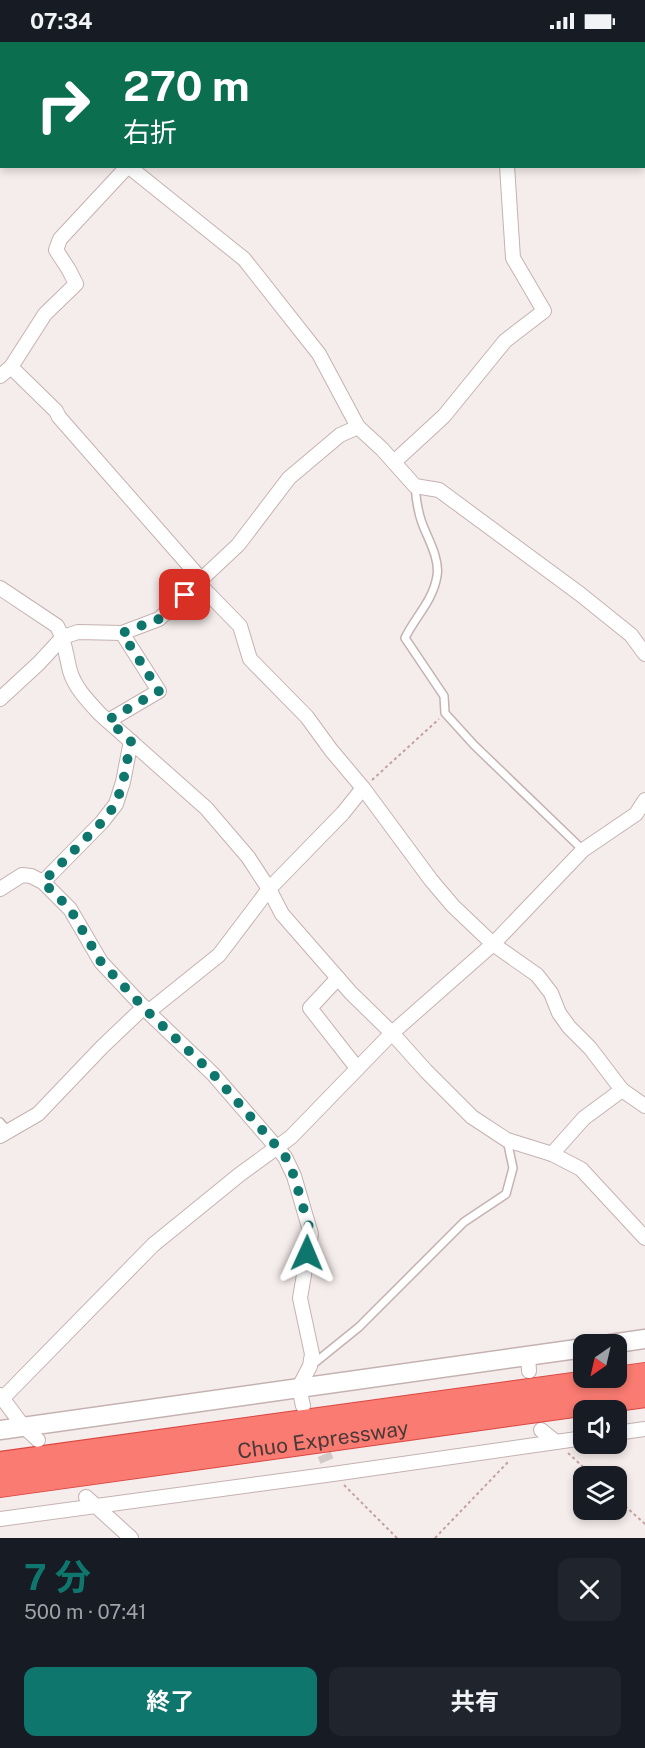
<!DOCTYPE html>
<html lang="ja">
<meta charset="utf-8">
<style>
:root{--surface:#171b24;--page:#20242c;--text:#f1f3f6;--muted:#9ea1a6;--accent:#0f766e}
body{margin:0;font-family:"Public Sans","Noto Sans JP",sans-serif;background:var(--page);color:var(--text);height:100vh;display:flex;flex-direction:column;font-size:22px;white-space:nowrap}
*{box-sizing:border-box;margin:0}
p{font-size:20px;color:var(--muted)}
.icon{flex:none;width:33px;height:33px;fill:none;stroke:currentColor;stroke-width:2;stroke-linecap:round;stroke-linejoin:round}
.map{position:relative;height:1496px;overflow:hidden}
.details{display:flex;flex-direction:column;background:var(--surface);flex:1}
.details>*{flex:none}
.guide{position:absolute;left:0px;top:0px;width:645px;height:126px;box-shadow:0 3px 9px #0003;background:#0b6e4f;color:#fff;overflow:hidden}
.needle{width:39px;rotate:214deg}
.tools{position:absolute;left:573px;top:1292px;display:grid;gap:12px}
.tools a{display:grid;place-items:center;width:54px;height:54px;border-radius:12px;background:var(--surface);box-shadow:0 3px 9px #0003;font-size:30px}
.pin{position:absolute;display:grid;place-items:center;width:51px;height:51px;color:#fff;margin:-26px;border-radius:12px;box-shadow:0 3px 9px #0006}
.me{position:absolute;width:66px;margin:-33px;rotate:1deg;stroke-linejoin:round;filter:drop-shadow(0 0 4px #0008)}
.turn{display:flex;align-items:center;gap:21px;height:126px;padding:0 24px;font-size:27px}
.turn .icon{width:78px;height:78px;stroke-width:2.5}
.turn b{display:block;font-size:42px;line-height:51px}
.round{display:grid;place-items:center;flex:none;width:63px;height:63px;border-radius:12px;background:var(--page)}
.summary{display:flex;align-items:center;justify-content:space-between;height:102px;padding:0 24px}
h1{font-size:36px;font-weight:700;line-height:45px;color:var(--accent)}
.cta{display:flex;gap:12px;margin-top:auto;padding:12px 24px}
.cta a{flex:1;height:69px;border-radius:12px;background:var(--accent);color:#fff;font-size:24px;font-weight:700;line-height:69px;text-align:center}
.cta a+a{background:var(--page);color:var(--text)}
.status{display:flex;justify-content:space-between;align-items:center;height:42px;padding:0 30px;background:var(--surface);direction:ltr}
.status svg{height:16px;fill:currentColor}
.map>svg:first-child{display:block}
.lines{fill:none;stroke-linecap:round;stroke-linejoin:round}
.minor-tunnel{stroke:#d3c9c8;stroke-width:14;stroke-dasharray:14 7;stroke-linecap:butt}
.service-casing{stroke:#c4b2b1;stroke-width:10}
.minor-casing{stroke:#c4b2b1;stroke-width:16}
.tertiary-casing{stroke:#c4b2b1;stroke-width:21}
.motorway-casing{stroke:#db4540;stroke-width:28}
.path{stroke:#c2a19f;stroke-width:2;stroke-dasharray:3 3;stroke-linecap:butt}
.service{stroke:#fff;stroke-width:7}
.minor{stroke:#fff;stroke-width:14}
.tertiary{stroke:#fff;stroke-width:18}
.motorway{stroke:#fa7b71;stroke-width:26}
.route{stroke:#0f766e;stroke-width:10;stroke-dasharray:0 18}
.labels{text-anchor:middle;dominant-baseline:central;stroke-width:5;stroke-linejoin:round;paint-order:stroke}
.street-label{font-size:21px;fill:#4a3939;stroke:#fff}
</style>
<div class="status"><b>07:34</b><svg viewBox="0 0 49 12"><path d="M0 12V9h3v3zM5 12V6h3v6zM10 12V3h3v9zM15 12V0h3v12zM26 1h20v11H26zM47 4h2v5h-2z"/></svg></div>
<div class="map">
<svg width="645" height="1496" viewBox="0 0 645 1496">
<rect width="100%" height="100%" fill="#f5edec"/>
<g class="lines">
<polyline class="minor-tunnel" points="316,1393 327,1419"/>
<g class="service-casing">
<g id="service">
<polyline points="347,0 348,2"/>
<polyline points="583,0 584,2"/>
<polyline points="644,89 645,93"/>
<path d="M415,444C416,456 418,470 422,481C428,497 440,517 437,534C433,559 415,575 405,596L444,654L445,671L474,703L583,808"/>
<polyline points="0,1080 8,1089"/>
<polyline points="312,1323 359,1285 464,1180 506,1152 513,1126 507,1098"/>
</g>
</g>
<g class="minor-casing">
<g id="minor">
<polyline points="465,0 466,2"/>
<polyline points="228,2 229,0"/>
<polyline points="0,19 2,20"/>
<polyline points="126,124 133,128 244,217 319,312 358,385 382,407 415,444 439,448 580,552 631,593 645,612"/>
<polyline points="11,325 56,369 59,375 201,537"/>
<polyline points="0,334 11,325 45,272 76,242 69,228 56,208 60,197 127,125"/>
<polyline points="394,420 444,374 505,299 544,269 513,216 507,124"/>
<polyline points="198,541 240,584 250,617 307,675 331,708 363,746 431,838 453,864 493,902 537,933 551,951 559,971 569,985 590,1006 622,1048 584,1076 552,1112"/>
<path d="M0,546L57,584C65,598 66,614 70,629C75,646 88,659 100,672L206,766L248,815L269,847L282,872L351,951L392,991L426,1029L472,1075L507,1098L552,1112L581,1127L645,1196"/>
<polyline points="0,657 39,621 63,595 78,590 122,591 159,577 238,503 289,436 340,393 358,385"/>
<polyline points="108,679 159,649 122,591"/>
<polyline points="43,840 102,780 116,762 123,740 131,699"/>
<polyline points="0,847 22,833 31,834 43,840 70,867 101,920 148,970 213,1032 285,1115 294,1134 311,1192 300,1256 312,1312 310,1324 299,1345 303,1364"/>
<polyline points="338,936 310,966 357,1026"/>
<polyline points="148,970 219,913 269,847 343,771 363,746"/>
<polyline points="622,1048 645,1064"/>
<polyline points="0,1094 38,1072 102,1005 144,965"/>
<polyline points="528,1313 529,1329"/>
<polyline points="0,1353 23,1384 38,1398"/>
<polyline points="3,1356 153,1203 239,1133 291,1095 392,991 493,902 583,808 636,772 645,758"/>
<polyline points="541,1388 556,1400"/>
<polyline points="616,1391 645,1387"/>
<polyline points="86,1455 131,1496"/>
<polyline points="0,1477 333,1432 584,1396"/>
</g>
</g>
<g class="tertiary-casing">
<g id="tertiary">
<polyline points="610,1302 645,1297"/>
<polyline points="0,1388 584,1306"/>
</g>
</g>
<g class="motorway-casing">
<g id="motorway">
<polyline points="0,1423 645,1334"/>
<path id="s1" d="M0,1442L645,1352"/>
</g>
</g>
<g class="path">
<polyline points="372,738 439,677"/>
<polyline points="568,1411 593,1434"/>
<polyline points="344,1443 397,1496"/>
<polyline points="616,1456 645,1482"/>
<polyline points="435,1496 508,1420"/>
</g>
<use href="#service" class="service"/>
<use href="#minor" class="minor"/>
<use href="#tertiary" class="tertiary"/>
<use href="#motorway" class="motorway"/>
</g>
<g class="lines">
<polyline class="route" points="185,553 159,577 122,591 159,649 108,678 131,699 123,740 116,762 102,780 43,840 70,867 101,920 148,970 213,1032 285,1114 294,1134 311,1192 307,1211"/>
</g>
<g class="labels">
<g class="street-label">
<text stroke="none"><textPath href="#s1" startOffset="326">Chuo Expressway</textPath></text>
</g>
</g>
</svg>
<div class="tools">
<a><svg class="needle" viewBox="-14 -14 28 28"><path d="M0-13l5 13h-10z" fill="#e53935"/><path d="M0 13l5-13h-10z" fill="#9ea1a6"/></svg></a>
<a><svg class="icon" aria-label="sound" viewBox="0 0 24 24"><path d="M4 9h4l5-4v14l-5-4H4zM17 9q2 3 0 6"/></svg></a>
<a><svg class="icon" aria-label="layers" viewBox="0 0 24 24"><path d="M12 4l9 5-9 5-9-5zM3 14l9 5 9-5"/></svg></a>
</div>
<div class="pin" style="left:185px;top:553px;background:#d93025"><svg class="icon" aria-label="arrive" viewBox="0 0 24 24"><path d="M6 21V4h12l-3 4 3 4H6"/></svg></div>
<svg class="me" style="left:307px;top:1211px" viewBox="-20 -20 40 40"><path d="M0-17L14 15 0 8-14 15z" fill="#0f766e" stroke="#fff" stroke-width="4"/></svg>
<div class="guide">
<div class="turn"><svg class="icon" aria-label="right" viewBox="0 0 24 24"><path d="M7 20v-9h11M14 6l5 5-5 5"/></svg><div><b>270 m</b>右折</div></div>
</div>
</div>
<section class="details">
<div class="summary"><div><h1>7 分</h1><p>500 m · 07:41</p></div><a class="round"><svg class="icon" aria-label="close" viewBox="0 0 24 24"><path d="M6 6l12 12M18 6L6 18"/></svg></a></div>
<div class="cta"><a>終了</a><a>共有</a></div>
</section>
